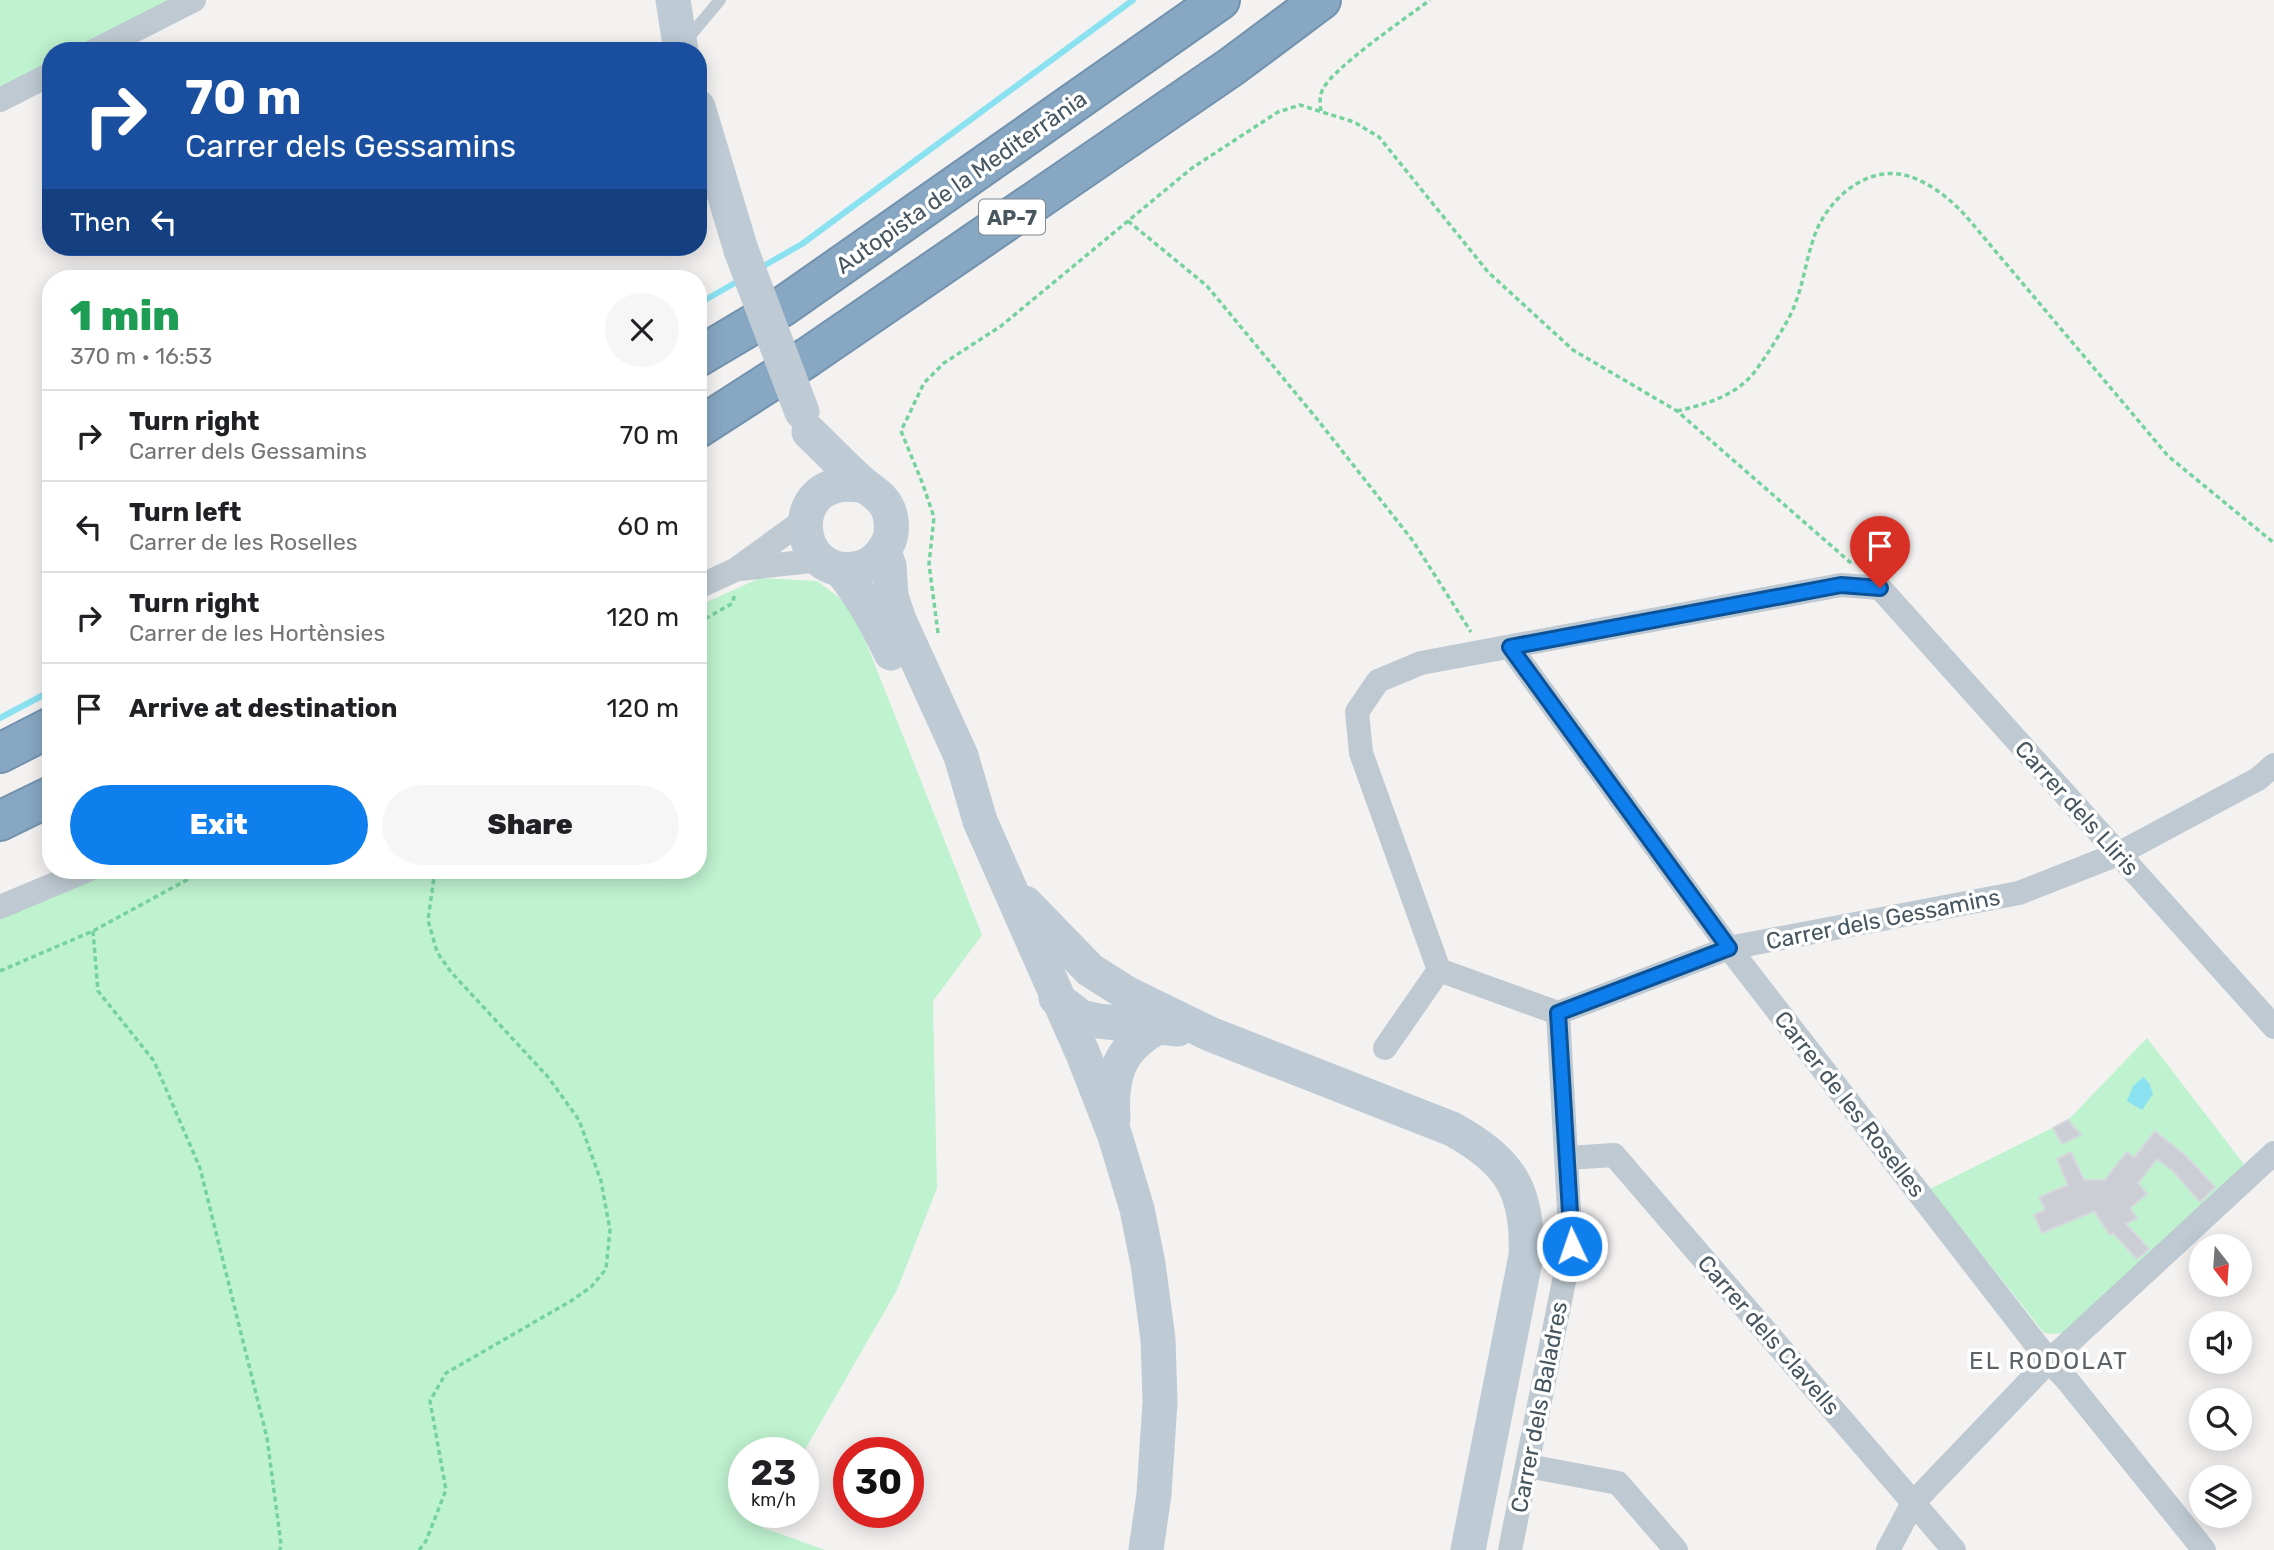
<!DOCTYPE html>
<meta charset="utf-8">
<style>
:root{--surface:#fff;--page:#f6f6f6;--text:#202124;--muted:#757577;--line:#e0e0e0;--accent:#107fee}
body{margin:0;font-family:Rubik,sans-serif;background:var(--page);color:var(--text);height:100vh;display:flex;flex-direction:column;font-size:26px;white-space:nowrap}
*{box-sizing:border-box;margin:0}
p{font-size:23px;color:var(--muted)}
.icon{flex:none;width:38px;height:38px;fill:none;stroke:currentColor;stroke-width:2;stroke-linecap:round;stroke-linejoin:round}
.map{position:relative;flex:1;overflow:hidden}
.side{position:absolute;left:42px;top:270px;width:665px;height:609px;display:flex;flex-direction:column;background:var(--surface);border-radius:28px;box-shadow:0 4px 18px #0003}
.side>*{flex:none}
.guide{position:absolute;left:42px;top:42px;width:665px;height:214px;border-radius:28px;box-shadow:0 4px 18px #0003;background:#1a4fa0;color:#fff;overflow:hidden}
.needle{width:46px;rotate:163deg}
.tools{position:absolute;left:2189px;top:1234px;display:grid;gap:14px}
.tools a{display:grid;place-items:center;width:63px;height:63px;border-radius:50%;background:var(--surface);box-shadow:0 4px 18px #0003;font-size:35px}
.speed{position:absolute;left:728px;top:1437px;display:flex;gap:14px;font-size:35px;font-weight:700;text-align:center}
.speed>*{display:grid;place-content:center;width:91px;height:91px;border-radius:50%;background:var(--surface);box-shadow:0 4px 18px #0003;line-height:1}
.speed small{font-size:18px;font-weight:400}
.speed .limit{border:10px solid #d22;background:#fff;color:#111}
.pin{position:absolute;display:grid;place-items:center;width:60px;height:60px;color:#fff;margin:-72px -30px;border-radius:50% 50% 50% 0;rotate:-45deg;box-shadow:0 0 7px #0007}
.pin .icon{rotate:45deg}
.me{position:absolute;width:77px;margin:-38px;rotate:357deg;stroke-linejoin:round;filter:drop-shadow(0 0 5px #0008)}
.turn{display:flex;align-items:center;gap:24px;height:147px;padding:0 28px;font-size:32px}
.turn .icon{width:91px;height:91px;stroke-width:2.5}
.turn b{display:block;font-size:49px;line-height:60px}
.then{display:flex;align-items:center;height:66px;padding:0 28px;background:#0003;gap:14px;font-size:26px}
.round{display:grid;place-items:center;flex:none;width:74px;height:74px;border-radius:37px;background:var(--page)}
.head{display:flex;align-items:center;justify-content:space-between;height:119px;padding:0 28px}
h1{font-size:42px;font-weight:800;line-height:52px;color:#1e9e55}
.button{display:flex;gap:14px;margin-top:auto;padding:14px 28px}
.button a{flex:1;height:80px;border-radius:42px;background:var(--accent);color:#fff;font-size:28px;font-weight:800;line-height:80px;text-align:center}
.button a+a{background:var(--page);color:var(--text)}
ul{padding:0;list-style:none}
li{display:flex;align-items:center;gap:21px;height:91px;padding:0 28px;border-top:2px solid var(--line)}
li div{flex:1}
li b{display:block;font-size:26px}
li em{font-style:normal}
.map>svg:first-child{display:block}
.green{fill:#bff2cf}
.water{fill:#8ae2f1}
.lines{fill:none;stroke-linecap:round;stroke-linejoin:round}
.stream{stroke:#8ae2f1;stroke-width:6}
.building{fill:#cbced4;stroke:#d5d8dd;stroke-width:2}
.motorway-casing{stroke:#7292ae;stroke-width:42}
.path{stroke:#75d29e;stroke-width:3.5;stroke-dasharray:5 3.5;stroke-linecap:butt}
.service{stroke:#bec9d1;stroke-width:12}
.minor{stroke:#bec9d1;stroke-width:24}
.secondary{stroke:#becbd5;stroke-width:35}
.motorway{stroke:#87a7c2;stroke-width:38}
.secondary-bridge{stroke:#becbd5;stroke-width:35}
.route-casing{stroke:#0a539b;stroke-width:18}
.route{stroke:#107fee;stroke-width:12}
.labels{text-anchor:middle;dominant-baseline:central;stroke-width:7;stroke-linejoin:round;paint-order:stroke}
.shield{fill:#fff;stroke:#7f8990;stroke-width:2}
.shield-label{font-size:21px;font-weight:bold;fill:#485660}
.street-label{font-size:23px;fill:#485660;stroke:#fff}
.neighbourhood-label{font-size:24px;letter-spacing:2px;fill:#5d6267;stroke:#fff}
</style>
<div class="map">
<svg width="2274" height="1550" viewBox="0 0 2274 1550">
<rect width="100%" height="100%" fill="#f4f1f1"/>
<g class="green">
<polygon points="0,0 200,0 97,51 51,51 51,74 0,99"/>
<polygon points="760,578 817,581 852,607 982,935 933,1001 937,1188 897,1290 803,1453 744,1452 744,1512 769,1512 761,1527 825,1550 0,1550 0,918 108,870 698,870 698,606"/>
<polygon points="2147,1038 2246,1167 2066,1332 2055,1334 2044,1333 1930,1189 2068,1120"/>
</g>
<polygon class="water" points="2143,1077 2149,1083 2153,1094 2142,1110 2127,1101 2133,1086"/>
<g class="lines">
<g class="stream">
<polyline points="760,268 802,244 1133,0"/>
<polyline points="698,304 742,279"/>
<polyline points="0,718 51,691"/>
</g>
</g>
<g class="building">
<polygon points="2068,1120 2081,1135 2062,1144 2053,1128"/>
<polygon points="2155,1131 2186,1156 2215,1187 2200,1202 2173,1171 2157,1159 2138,1183 2147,1194 2130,1208 2137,1218 2126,1224 2149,1249 2137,1259 2113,1233 2110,1235 2094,1211 2042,1233 2034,1215 2045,1210 2039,1197 2068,1185 2057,1159 2071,1152 2084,1180 2105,1180 2127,1152 2134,1158"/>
</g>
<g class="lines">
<g class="motorway-casing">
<g id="motorway">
<polyline points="698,357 782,307 1220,0"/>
<polyline points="698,428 808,357 1231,67 1321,0"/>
<polyline points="0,753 51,727"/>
<polyline points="0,821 51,796"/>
</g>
</g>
<g class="path">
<path d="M1321,111C1320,104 1319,96 1323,89C1334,67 1406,18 1430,0"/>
<polyline points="1128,221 1207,286 1317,419 1413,541 1471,632"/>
<path d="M1677,411C1706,404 1737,396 1756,370C1767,355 1787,324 1794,307C1805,280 1807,250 1819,225C1836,191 1875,162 1914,178C1934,186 1951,200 1965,215L2168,456L2274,543"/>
<polyline points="698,623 733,603 734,596"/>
<polyline points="938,633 929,564 934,517 922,482 901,431 924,383 944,363 1001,326 1192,168 1278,112 1300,105 1354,122 1379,137 1488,272 1573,350 1677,411 1851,563"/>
<polyline points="93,931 98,991 154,1061 200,1168 267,1438 281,1544 280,1550"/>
<polyline points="0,971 93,931 205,870"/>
<polyline points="419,1550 426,1541 446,1490 430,1401 446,1373 571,1301 591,1287 606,1269 610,1230 601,1181 579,1120 548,1077 451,972 437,952 428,920 435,870"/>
</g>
<polyline class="service" points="684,43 720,0"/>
<g class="minor">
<polyline points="94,51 194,0"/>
<polyline points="0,100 51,74"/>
<polyline points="740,569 820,560"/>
<polyline points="698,587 735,570 804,520"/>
<polyline points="1510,647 1729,948 2049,1361 2067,1380 2204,1550"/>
<polyline points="0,907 88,870"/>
<polyline points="1439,970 1361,753 1357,712 1378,681 1421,663 1841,585 1880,588 2274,1027"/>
<polyline points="1439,970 1558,1013 1729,948 2019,893 2118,854 2258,779 2274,765"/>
<polyline points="1385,1048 1439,970"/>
<polyline points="1567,1158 1614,1155 1954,1550"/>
<polyline points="1528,1466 1618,1483 1676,1550"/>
<polyline points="1510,1550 1571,1246 1558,1013"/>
<polyline points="1888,1550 1913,1503 2049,1361 2274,1153"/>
</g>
<g class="secondary">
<polyline points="673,0 681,51"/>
<polyline points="698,107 741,250"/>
<path d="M809,432C827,449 844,468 863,484C871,491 880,495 886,505C892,515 893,530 889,541C883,554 873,565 859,568C792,584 781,469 865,486"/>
<polyline points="884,551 889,566 891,596 899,620 961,756 980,821 1083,1054 1115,1136 1137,1209 1148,1264 1158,1339 1160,1402 1154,1494 1146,1550"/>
<path d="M841,570C862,596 877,623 891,653"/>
<path d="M1025,903L1090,970L1128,994L1210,1034L1452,1129C1509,1160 1529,1190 1526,1256L1468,1550"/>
<polyline points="1056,998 1081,1017 1098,1021 1178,1029"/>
<path d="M1113,1119C1110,1075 1119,1047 1160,1026"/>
</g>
<use href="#motorway" class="motorway"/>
<polyline class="secondary-bridge" points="741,250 802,412"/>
</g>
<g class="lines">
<g class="route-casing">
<polyline id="route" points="1572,1246 1558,1013 1729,948 1510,647 1841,585 1880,588"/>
</g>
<use href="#route" class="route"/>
</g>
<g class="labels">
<rect class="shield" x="979" y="199.5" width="66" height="35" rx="5"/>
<g class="shield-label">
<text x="1012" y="217">AP-7</text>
</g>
<g class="street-label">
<text transform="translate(961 182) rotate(-35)">Autopista de la Mediterrània</text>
<text transform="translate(2077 808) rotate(48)">Carrer dels Lliris</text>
<text transform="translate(1883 919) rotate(-11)">Carrer dels Gessamins</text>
<text transform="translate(1850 1104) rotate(52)">Carrer de les Roselles</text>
<text transform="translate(1769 1335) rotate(49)">Carrer dels Clavells</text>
<text transform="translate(1539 1407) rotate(-79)">Carrer dels Baladres</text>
</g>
<g class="neighbourhood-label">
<text x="2049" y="1361">EL RODOLAT</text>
</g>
</g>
</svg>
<div class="tools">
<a><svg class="needle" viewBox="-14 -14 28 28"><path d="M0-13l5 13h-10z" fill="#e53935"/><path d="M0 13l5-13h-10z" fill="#757577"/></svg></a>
<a><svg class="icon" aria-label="sound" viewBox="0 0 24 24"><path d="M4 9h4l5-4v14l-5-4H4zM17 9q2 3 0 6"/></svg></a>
<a><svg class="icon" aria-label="search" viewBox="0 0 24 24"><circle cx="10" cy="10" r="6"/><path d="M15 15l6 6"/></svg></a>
<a><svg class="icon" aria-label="layers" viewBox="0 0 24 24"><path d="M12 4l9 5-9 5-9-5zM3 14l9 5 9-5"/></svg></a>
</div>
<div class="speed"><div>23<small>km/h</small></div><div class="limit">30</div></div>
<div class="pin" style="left:1880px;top:588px;background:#d93025"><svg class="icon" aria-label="arrive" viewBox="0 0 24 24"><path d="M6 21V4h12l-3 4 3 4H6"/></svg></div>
<svg class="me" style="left:1572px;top:1246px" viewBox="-20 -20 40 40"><circle r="17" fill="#107fee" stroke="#fff" stroke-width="3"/><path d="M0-11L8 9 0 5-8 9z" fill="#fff"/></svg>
<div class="guide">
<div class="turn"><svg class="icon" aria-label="right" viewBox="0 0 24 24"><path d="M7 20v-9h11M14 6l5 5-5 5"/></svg><div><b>70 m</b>Carrer dels Gessamins</div></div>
<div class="then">Then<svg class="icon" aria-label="left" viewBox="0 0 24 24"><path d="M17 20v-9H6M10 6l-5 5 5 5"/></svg></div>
</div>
<section class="side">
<div class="head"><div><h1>1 min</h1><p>370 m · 16:53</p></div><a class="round"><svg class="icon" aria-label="close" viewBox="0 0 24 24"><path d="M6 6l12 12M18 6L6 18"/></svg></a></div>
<ul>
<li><svg class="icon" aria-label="right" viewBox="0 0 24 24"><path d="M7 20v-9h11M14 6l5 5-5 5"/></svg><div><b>Turn right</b><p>Carrer dels Gessamins</p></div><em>70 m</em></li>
<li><svg class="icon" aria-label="left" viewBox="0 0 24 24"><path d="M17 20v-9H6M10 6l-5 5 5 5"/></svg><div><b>Turn left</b><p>Carrer de les Roselles</p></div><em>60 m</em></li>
<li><svg class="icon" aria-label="right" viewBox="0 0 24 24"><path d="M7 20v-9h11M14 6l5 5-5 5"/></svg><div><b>Turn right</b><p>Carrer de les Hortènsies</p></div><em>120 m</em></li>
<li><svg class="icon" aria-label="arrive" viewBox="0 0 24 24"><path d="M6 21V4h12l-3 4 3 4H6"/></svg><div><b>Arrive at destination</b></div><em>120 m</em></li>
</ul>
<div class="button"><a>Exit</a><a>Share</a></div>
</section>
</div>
